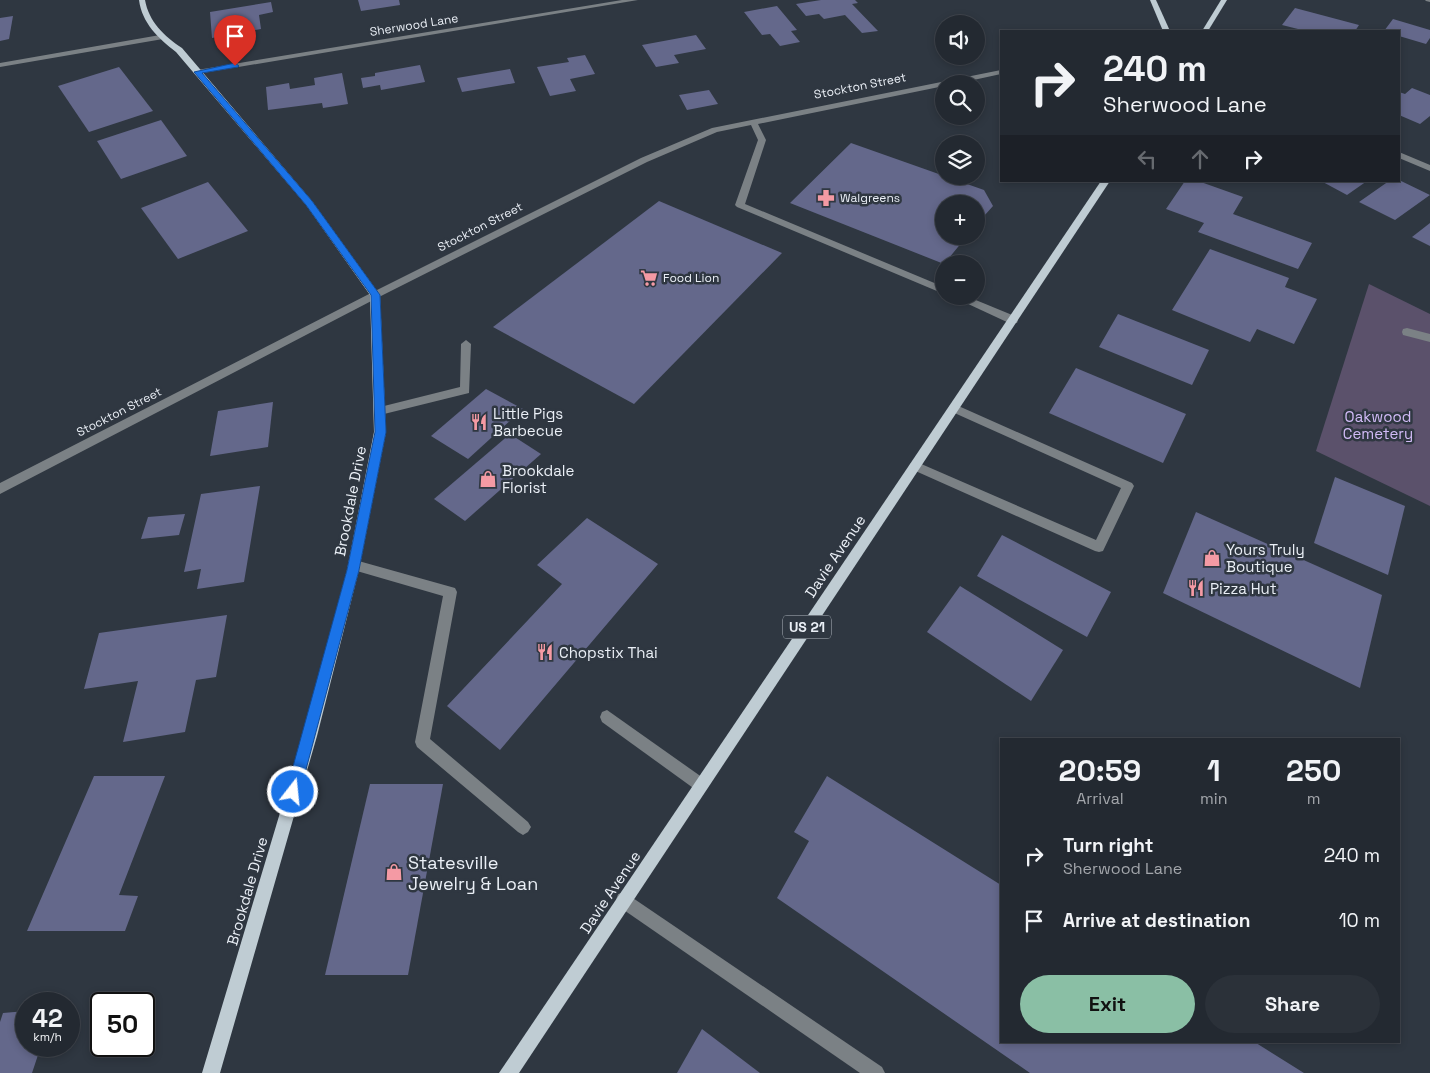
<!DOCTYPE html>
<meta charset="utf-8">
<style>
:root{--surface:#232931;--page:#2b3139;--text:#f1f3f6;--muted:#a3a6ab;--line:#40454d;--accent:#8abfa5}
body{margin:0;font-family:"Space Grotesk",sans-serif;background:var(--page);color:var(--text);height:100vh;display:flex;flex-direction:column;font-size:19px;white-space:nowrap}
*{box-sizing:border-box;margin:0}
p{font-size:16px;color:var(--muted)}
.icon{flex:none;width:28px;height:28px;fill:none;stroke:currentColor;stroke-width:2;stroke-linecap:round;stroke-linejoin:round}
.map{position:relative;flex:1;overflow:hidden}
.drawer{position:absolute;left:1000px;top:738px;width:400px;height:305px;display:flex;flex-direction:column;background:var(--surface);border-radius:0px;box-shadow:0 2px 8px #0003,0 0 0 1px var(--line)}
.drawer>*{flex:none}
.guide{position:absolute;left:1000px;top:30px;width:400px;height:152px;border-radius:0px;box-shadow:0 2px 8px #0003,0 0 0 1px var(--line);background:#232931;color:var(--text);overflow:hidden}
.tools{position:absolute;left:935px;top:15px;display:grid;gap:10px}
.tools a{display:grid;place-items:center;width:50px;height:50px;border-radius:50%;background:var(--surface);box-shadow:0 2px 8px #0003,0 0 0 1px var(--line);font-size:25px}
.speed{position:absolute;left:15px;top:992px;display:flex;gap:10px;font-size:25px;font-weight:700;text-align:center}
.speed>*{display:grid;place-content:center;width:65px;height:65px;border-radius:50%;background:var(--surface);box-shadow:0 2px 8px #0003,0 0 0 1px var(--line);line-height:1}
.speed small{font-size:12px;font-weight:400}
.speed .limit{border:2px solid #111;border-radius:8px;background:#fff;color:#111}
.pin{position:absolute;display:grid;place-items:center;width:42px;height:42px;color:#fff;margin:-51px -21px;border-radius:50% 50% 50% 0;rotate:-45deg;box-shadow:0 0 5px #0007}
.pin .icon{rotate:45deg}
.me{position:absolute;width:55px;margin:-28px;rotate:16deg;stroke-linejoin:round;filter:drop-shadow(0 0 4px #0008)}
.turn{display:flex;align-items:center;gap:18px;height:105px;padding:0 20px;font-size:22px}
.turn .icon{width:65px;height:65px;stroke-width:2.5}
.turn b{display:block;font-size:35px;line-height:42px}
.lanes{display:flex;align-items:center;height:48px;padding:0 20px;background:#0003;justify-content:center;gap:25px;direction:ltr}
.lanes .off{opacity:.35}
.eta{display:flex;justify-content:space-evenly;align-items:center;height:85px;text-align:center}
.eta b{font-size:30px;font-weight:600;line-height:35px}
.button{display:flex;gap:10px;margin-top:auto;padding:10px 20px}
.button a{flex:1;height:58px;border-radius:30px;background:var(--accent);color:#111;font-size:20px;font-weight:600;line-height:58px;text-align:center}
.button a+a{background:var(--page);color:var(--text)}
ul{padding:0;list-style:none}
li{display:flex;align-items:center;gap:15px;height:65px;padding:0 20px}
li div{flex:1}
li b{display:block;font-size:19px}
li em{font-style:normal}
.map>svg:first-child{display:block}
.green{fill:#5b516b}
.building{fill:#64688b}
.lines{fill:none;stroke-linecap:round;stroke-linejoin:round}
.minor{fill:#7b8185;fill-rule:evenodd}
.major{fill:#bfccd3;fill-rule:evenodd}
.route{fill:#1a73e8;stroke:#114b97}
.labels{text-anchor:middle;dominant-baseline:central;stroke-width:5;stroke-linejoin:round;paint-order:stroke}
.far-street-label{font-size:12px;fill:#eaeff6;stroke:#2f3741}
.far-poi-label{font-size:12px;fill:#eaeff6;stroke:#2f3741;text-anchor:start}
.shield{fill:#2f3741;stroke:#b2b8c0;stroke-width:1}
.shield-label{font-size:14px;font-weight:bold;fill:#eaeff6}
.poi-label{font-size:15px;fill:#eaeff6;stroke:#2f3741;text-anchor:start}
.park-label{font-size:15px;fill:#d2bbf7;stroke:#2f3741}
.street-label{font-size:15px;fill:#eaeff6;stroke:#2f3741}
.near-poi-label{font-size:18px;fill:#eaeff6;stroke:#2f3741;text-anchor:start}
</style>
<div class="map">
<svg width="1430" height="1073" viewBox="0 0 1430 1073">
<rect width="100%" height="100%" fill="#2f3741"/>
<polygon class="green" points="1369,284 1430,314 1430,506 1316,451"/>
<g class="building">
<polygon points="358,0 399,0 400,5 361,11"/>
<polygon points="821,0 855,0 858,3 852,4 878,31 862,33 845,15 824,19 819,14 806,16 796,4"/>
<polygon points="271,2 273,12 259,15 261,29 212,38 210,12"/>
<polygon points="777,6 797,30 791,31 800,42 780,46 770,34 762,35 744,12"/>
<polygon points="1295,8 1359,25 1355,31 1306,31 1282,25"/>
<polygon points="13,16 9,39 0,41 0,18"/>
<polygon points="1393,19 1430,30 1430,38 1426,44 1399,36 1399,31 1384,31"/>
<polygon points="696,35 706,49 674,55 679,63 656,67 642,45"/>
<polygon points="585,55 595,74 570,79 576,91 550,96 537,67 569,62 567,58"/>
<polygon points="420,65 425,82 381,90 380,85 363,88 361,78 375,76 375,73"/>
<polygon points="119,67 153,111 89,132 58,86"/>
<polygon points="510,69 515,83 462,92 457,78"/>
<polygon points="342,73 348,104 323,108 322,103 268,110 266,87 289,83 290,89 315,85 314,78"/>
<polygon points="1412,88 1430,95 1430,116 1420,124 1399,115 1399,92 1405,94"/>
<polygon points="709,90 718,104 687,110 679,95"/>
<polygon points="161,120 187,156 121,179 97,141"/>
<polygon points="851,143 984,190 993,206 976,225 976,204 944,204 944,236 967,236 944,264 790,203"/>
<polygon points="1399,180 1430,195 1395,220 1359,202 1389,181 1399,181"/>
<polygon points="1185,181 1198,181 1243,197 1233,214 1312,243 1298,269 1198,232 1204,223 1166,209"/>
<polygon points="1321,181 1367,181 1347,195"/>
<polygon points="208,182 248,231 178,259 141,208"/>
<polygon points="659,201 782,253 634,404 493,327"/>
<polygon points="1430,223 1430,246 1412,237"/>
<polygon points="1210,249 1289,278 1285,287 1317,299 1294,344 1257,329 1250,342 1172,310"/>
<polygon points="1118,314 1209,350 1192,385 1099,347"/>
<polygon points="1076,368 1186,414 1163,463 1049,413"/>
<polygon points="486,389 523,409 468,459 431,436"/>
<polygon points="273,402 268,447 210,456 218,411"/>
<polygon points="510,434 541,454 465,521 434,499"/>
<polygon points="1335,477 1405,506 1388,575 1314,543"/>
<polygon points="260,486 244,582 197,589 201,569 184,572 201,494"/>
<polygon points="1196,512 1382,595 1360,688 1163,593"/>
<polygon points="185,514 179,535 141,539 148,517"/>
<polygon points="587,518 658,564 500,750 447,706 562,584 537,565"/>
<polygon points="1002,535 1111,592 1087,637 977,576"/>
<polygon points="960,586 1063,650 1031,701 927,632"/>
<polygon points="227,615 216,677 196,680 185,732 123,742 138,681 84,689 99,633"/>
<polygon points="94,776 165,776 119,895 138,896 125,931 27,931"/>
<polygon points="827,776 1001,885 1001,1041 1253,1041 1304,1073 1030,1073 777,898 809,841 794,832"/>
<polygon points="370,784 443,784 408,975 325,975"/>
<polygon points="26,1011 26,1046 41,1046 32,1073 0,1073 0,1022 3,1013"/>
<polygon points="702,1029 760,1073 677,1073"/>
</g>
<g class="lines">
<g class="minor">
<polygon points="622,0 638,0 197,74 193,72 197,70"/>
<polygon points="1425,0 1430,0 1430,2 1426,1"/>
<polygon points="160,35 164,37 163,39 0,67 0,63"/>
<polygon points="1001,70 1001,74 955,84 944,84 944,86 758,124 766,140 745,204 944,287 944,294 737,207 735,205 758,140 751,125 717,132 647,162 379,297 0,494 0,483 371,293 641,158 712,128"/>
<polygon points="1399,152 1430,165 1430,171 1399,158"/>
<polygon points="951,296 966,296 1017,317 1018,320 1017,323 1009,323"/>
<polygon points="1407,328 1430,334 1430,342 1403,335 1402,332 1403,329"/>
<polygon points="466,340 471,344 469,393 380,415 376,414 374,411 376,408 460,387 461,344"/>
<polygon points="954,404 1132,483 1134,486 1103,551 1099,552 1095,551 911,469 909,466 911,463 919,463 1096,540 1121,488 950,411 948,408"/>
<polygon points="355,560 455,588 457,592 430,739 528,822 531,827 528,832 523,835 518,832 417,747 415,742 443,596 350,569 349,565 350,561"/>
<polygon points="607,710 706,780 709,785 706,790 701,793 696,790 602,722 600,717 602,712"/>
<polygon points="624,892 882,1067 885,1073 860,1073 618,906 616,900 618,894"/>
</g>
<g class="major">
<path d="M139,0H145C149,22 164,36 182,48L312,201L380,295L386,432L359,570L317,736L220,1073H202L303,736L347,570L374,432L370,295L306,205L176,52C158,38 142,23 139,0Z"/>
<polygon points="1150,0 1156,0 1170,31 1163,31"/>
<polygon points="1221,0 1227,0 1208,31 1202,31"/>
<polygon points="1101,181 1110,181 519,1073 499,1073"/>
</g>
</g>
<polygon class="route" points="235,63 239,66 238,67 202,73 312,201 380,295 386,432 359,570 300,792 298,797 293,799 288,797 286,792 347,570 375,432 371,295 306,205 194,72"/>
<defs>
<g id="pharmacy-bare" transform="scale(1.35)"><path d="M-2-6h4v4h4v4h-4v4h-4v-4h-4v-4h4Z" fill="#f49aa4" stroke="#2f3741" stroke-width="2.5" paint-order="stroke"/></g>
<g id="supermarket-bare" transform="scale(1.35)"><path d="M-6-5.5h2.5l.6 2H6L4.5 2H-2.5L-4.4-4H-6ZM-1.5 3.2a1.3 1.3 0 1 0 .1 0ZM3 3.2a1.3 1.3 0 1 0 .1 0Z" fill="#f49aa4" stroke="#2f3741" stroke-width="2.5" paint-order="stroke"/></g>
<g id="restaurant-bare" transform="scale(1.35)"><path d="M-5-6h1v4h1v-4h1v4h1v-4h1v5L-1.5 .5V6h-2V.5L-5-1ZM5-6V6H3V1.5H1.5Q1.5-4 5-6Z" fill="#f49aa4" stroke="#2f3741" stroke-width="2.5" paint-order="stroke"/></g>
<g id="shop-bare" transform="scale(1.35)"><path d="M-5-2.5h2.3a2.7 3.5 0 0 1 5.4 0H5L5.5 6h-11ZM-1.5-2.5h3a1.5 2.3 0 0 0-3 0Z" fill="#f49aa4" stroke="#2f3741" stroke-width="2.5" paint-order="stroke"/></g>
</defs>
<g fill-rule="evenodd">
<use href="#pharmacy-bare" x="826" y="198"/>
<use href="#supermarket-bare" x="649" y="278"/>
<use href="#restaurant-bare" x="479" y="422"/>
<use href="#shop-bare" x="488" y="479"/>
<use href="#shop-bare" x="1212" y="558"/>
<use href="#restaurant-bare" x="1196" y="588"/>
<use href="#restaurant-bare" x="545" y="652"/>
<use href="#shop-bare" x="394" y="872"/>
</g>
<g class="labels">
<g class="far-street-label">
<text transform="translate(414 25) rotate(-9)">Sherwood Lane</text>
<text transform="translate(860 86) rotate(-11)">Stockton Street</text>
<text transform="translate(480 227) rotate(-27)">Stockton Street</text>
<text transform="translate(119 412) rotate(-27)">Stockton Street</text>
</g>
<g class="far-poi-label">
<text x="840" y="198">Walgreens</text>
<text x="663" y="278">Food Lion</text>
</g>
<rect class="shield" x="783" y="615.5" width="48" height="23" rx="4"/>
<g class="shield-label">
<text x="807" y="627">US 21</text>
</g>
<g class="poi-label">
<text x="493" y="413">Little Pigs<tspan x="493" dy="17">Barbecue</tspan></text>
<text x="502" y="470">Brookdale<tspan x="502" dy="17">Florist</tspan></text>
<text x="1226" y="549">Yours Truly<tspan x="1226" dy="17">Boutique</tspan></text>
<text x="1210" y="588">Pizza Hut</text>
<text x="559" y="652">Chopstix Thai</text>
</g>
<g class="park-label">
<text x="1378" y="416">Oakwood<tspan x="1378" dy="17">Cemetery</tspan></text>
</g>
<g class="street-label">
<text transform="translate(350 501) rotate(-79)">Brookdale Drive</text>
<text transform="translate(835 556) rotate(-56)">Davie Avenue</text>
<text transform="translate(247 891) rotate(-74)">Brookdale Drive</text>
<text transform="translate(610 892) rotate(-56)">Davie Avenue</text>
</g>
<g class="near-poi-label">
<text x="408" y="862">Statesville<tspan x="408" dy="21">Jewelry &amp; Loan</tspan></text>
</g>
</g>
</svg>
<div class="tools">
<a><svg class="icon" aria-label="sound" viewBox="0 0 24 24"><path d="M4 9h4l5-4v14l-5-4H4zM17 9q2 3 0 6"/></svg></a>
<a><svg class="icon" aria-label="search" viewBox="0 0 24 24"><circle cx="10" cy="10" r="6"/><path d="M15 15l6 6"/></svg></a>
<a><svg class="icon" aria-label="layers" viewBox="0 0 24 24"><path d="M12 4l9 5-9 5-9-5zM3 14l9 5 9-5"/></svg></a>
<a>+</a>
<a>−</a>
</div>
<div class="speed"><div>42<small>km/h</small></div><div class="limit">50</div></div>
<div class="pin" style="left:235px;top:66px;background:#d93025"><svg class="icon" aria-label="arrive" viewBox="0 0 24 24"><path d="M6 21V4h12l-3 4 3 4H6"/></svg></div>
<svg class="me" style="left:293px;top:792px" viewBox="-20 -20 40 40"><circle r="17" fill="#1a73e8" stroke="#fff" stroke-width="3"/><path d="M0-11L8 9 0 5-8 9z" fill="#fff"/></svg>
<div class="guide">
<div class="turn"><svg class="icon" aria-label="right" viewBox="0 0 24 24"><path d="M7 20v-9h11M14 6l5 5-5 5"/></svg><div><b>240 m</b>Sherwood Lane</div></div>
<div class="lanes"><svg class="icon off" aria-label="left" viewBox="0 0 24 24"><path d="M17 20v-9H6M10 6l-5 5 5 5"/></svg><svg class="icon off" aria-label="ahead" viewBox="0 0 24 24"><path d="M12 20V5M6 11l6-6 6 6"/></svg><svg class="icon" aria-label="right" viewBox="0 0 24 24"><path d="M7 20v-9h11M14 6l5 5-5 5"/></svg></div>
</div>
<section class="drawer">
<div class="eta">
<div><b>20:59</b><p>Arrival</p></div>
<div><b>1</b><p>min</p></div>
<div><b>250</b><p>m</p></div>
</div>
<ul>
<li><svg class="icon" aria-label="right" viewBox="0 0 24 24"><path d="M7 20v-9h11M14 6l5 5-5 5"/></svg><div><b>Turn right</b><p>Sherwood Lane</p></div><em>240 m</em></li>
<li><svg class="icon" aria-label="arrive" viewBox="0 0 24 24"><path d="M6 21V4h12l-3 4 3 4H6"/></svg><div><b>Arrive at destination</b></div><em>10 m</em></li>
</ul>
<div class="button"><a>Exit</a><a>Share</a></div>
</section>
</div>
